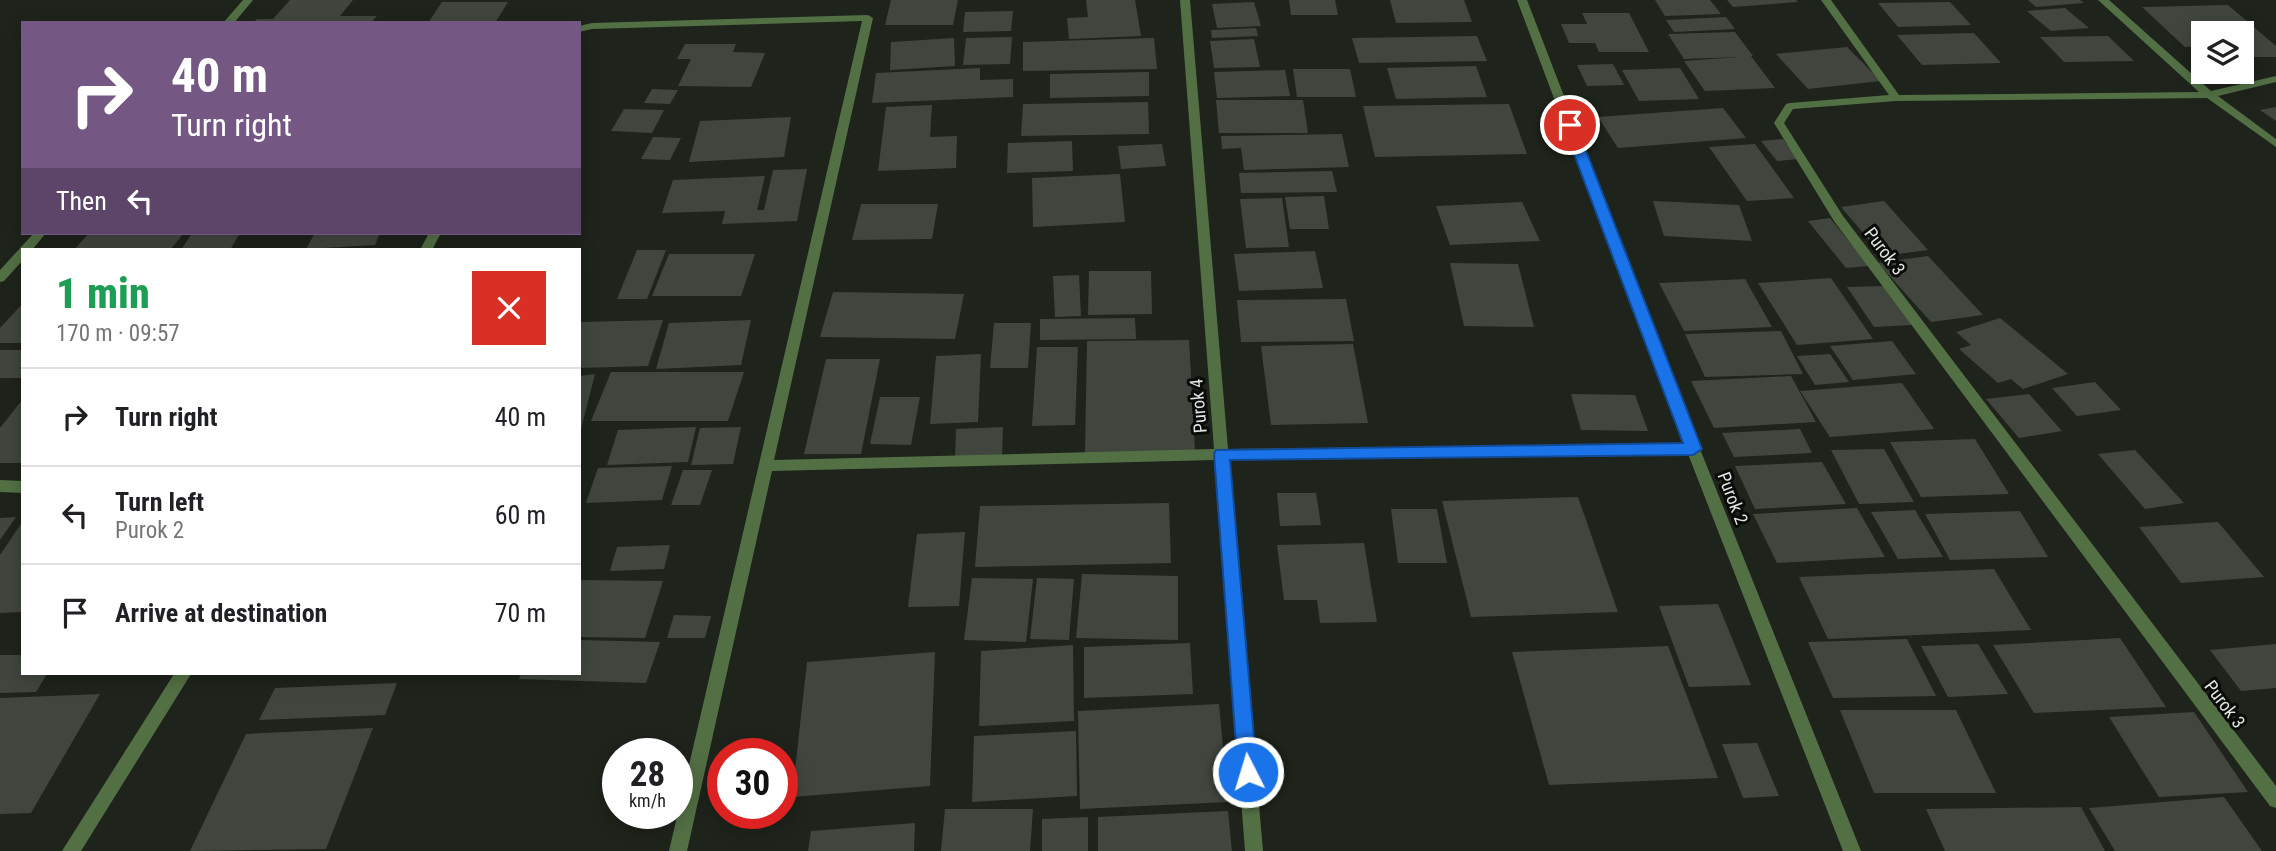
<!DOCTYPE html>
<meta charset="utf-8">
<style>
:root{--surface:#fff;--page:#f2f2f2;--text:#202124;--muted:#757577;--line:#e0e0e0}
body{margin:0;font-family:"Roboto Condensed",sans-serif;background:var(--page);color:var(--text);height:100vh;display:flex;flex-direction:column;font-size:26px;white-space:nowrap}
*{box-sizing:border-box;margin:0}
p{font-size:23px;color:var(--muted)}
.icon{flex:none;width:38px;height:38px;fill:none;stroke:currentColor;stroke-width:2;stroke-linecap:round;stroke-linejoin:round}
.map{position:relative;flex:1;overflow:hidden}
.panel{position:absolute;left:21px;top:248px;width:560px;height:427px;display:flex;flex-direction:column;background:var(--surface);border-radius:0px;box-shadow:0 4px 18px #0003}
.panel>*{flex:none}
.banner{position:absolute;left:21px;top:21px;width:560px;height:214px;border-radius:0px;box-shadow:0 4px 18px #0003;background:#745782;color:#fff;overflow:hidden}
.controls{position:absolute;left:2191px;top:21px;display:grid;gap:14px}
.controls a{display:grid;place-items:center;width:63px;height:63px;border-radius:0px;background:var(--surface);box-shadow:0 4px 18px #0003;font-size:35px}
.speed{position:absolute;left:602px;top:738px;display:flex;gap:14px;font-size:35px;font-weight:700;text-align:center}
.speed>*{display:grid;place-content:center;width:91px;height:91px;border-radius:50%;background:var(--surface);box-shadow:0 4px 18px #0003;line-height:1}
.speed small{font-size:18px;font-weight:400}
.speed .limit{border:10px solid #d22;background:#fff;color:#111}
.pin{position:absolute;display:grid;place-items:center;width:60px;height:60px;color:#fff;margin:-30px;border:4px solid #fff;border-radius:50%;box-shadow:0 2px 7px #0007}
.me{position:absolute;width:77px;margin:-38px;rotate:355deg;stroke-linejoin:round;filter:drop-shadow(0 0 5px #0008)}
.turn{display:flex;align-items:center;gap:24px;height:147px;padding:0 35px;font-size:32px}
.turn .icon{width:91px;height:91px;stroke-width:2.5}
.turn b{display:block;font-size:49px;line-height:60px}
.then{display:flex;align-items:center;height:66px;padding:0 35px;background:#0003;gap:14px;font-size:26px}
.round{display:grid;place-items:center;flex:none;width:74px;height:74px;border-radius:0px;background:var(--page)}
.summary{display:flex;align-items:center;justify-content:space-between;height:119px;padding:0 35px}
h1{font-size:42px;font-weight:800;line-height:52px;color:#1e9e55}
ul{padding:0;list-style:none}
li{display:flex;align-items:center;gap:21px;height:98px;padding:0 35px;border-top:2px solid var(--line)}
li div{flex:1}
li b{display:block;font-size:26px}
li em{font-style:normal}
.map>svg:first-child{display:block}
.building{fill:#40463e}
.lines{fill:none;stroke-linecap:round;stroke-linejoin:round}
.street{fill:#537045;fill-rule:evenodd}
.route{fill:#1a73e8;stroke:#114b97;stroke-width:2}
.labels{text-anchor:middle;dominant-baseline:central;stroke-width:6;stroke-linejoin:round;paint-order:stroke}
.street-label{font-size:18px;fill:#e2e5e1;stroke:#090b08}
</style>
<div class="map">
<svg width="2276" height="851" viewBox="0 0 2276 851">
<rect width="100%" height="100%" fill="#1e231b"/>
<g class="building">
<polygon points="290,0 353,0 340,16 377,16 371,23 253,23 257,19 273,19"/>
<polygon points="891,0 958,0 953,25 885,25"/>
<polygon points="1086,0 1135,0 1141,36 1069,39 1067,18 1088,17"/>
<polygon points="1289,0 1335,0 1338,15 1291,15"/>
<polygon points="1390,0 1464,0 1472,22 1396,23"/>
<polygon points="1655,0 1710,0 1721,14 1665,16"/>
<polygon points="1727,0 1796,0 1798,2 1733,7"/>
<polygon points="2028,0 2080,0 2084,3 2036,7"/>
<polygon points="442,2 508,2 495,23 428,23"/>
<polygon points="1254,2 1261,26 1217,28 1212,4"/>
<polygon points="1950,2 1971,25 1898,27 1878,3"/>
<polygon points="2228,5 2276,46 2276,57 2245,57 2242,54 2242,33 2203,33 2203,46 2185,47 2142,7"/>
<polygon points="2065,8 2089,28 2051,31 2027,11"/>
<polygon points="1013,11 1011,31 963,32 965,12"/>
<polygon points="1582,13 1629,13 1649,52 1599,52 1595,43 1569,43 1561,24 1587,24"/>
<polygon points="1726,17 1735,29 1674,32 1666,20"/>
<polygon points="1256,28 1258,36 1212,38 1211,30"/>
<polygon points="1735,32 1753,56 1751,56 1775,88 1705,91 1684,61 1739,57 1684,59 1668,34"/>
<polygon points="1974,33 2001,63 1922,65 1897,35"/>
<polygon points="1477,36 1487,61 1359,63 1352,38"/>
<polygon points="2108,36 2134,61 2064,62 2040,37"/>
<polygon points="1012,37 1010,64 963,65 966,38"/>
<polygon points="954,38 955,66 890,70 891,42"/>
<polygon points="1154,38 1157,69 1023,71 1023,42"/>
<polygon points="1254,39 1260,67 1214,68 1210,41"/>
<polygon points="685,44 736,44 733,52 765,53 751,87 678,86 691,59 677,59"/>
<polygon points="1847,47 1881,81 1808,89 1776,54"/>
<polygon points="1613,64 1624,85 1587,86 1577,65"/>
<polygon points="1476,66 1487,97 1396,99 1387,68"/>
<polygon points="980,68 980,80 1013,79 1013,97 872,103 876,73"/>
<polygon points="1680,68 1699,99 1639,101 1622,70"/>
<polygon points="1293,69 1350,69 1356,97 1297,97"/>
<polygon points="1285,70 1290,96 1217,98 1214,72"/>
<polygon points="1149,72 1149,96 1050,98 1050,74"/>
<polygon points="652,89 678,90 670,104 644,103"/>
<polygon points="1216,100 1303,100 1308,133 1219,133"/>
<polygon points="1148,102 1149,134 1021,136 1023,104"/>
<polygon points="1509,104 1527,154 1375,157 1363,106"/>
<polygon points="932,105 930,137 957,136 956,168 878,171 886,107"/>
<polygon points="2276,107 2276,121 2260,110"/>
<polygon points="1723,108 1746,138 1618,148 1598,117"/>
<polygon points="624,109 664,110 652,133 611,131"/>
<polygon points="791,117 784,157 689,162 700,121"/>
<polygon points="1342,134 1349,167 1244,170 1241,148 1222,149 1221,136"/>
<polygon points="653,137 681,138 670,160 641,159"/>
<polygon points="1783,139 1798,159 1777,161 1761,141"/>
<polygon points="1072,141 1073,171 1007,173 1008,143"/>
<polygon points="1162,144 1166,166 1121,169 1118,146"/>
<polygon points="1755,144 1794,198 1747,201 1709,147"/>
<polygon points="807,169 797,221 722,224 725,211 662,213 673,180 765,176 757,210 764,210 773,170"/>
<polygon points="1332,171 1337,192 1241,193 1239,173"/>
<polygon points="1120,174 1125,222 1033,227 1032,178"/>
<polygon points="1324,196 1329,229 1290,229 1285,197"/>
<polygon points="1282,198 1289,247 1246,248 1240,199"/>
<polygon points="1653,201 1739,205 1752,241 1664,236"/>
<polygon points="1884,201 1928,250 1883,256 1841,207"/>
<polygon points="1522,202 1540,241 1450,245 1436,206"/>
<polygon points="861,204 938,204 932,239 852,240"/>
<polygon points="1830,218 1869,266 1846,268 1808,221"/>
<polygon points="89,233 184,233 170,250 74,250"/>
<polygon points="192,233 240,233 230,250 181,250"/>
<polygon points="315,233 380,233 375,245 306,249"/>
<polygon points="637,250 666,250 647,299 617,299"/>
<polygon points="1315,251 1323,288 1239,291 1234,254"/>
<polygon points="669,254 755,254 741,296 652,296"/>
<polygon points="1928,256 1983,315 1931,322 1878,263"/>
<polygon points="1450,263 1518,264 1534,327 1464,326"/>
<polygon points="1089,271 1151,271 1152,314 1088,315"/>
<polygon points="1079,275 1081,316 1055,317 1053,276"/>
<polygon points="1831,278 1873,339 1797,345 1758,283"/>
<polygon points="1745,279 1772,327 1684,331 1659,283"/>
<polygon points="1885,286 1912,325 1874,327 1847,287"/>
<polygon points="833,292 964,294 955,339 820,337"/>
<polygon points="1346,299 1354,341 1241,342 1237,300"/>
<polygon points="23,303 23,343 0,343 0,328"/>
<polygon points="1135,318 1136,339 1040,340 1040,319"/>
<polygon points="2000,318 2068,374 2023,389 2011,379 1998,383 1959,349 1971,345 1956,332"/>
<polygon points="663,320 648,366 579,368 581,322"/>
<polygon points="751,320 741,365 656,369 669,323"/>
<polygon points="994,323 1031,323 1028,368 990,368"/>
<polygon points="1781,331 1803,374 1705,377 1685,334"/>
<polygon points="1189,340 1195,452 1085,454 1087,341"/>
<polygon points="1892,341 1916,374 1853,380 1830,346"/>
<polygon points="1353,344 1368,423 1271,425 1261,346"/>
<polygon points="1037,347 1078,347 1075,425 1032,426"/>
<rect x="0" y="350" width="23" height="28"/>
<polygon points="981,354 978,422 930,424 936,356"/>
<polygon points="1830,354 1849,382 1815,385 1797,356"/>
<polygon points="826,359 880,359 861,454 804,454"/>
<polygon points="611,372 744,372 728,421 591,421"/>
<polygon points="595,374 580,433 579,432 579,376"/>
<polygon points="1791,376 1816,422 1714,428 1691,381"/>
<polygon points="2095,382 2121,410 2077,416 2052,388"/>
<polygon points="1902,383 1934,429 1830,437 1800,391"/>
<polygon points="1571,394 1635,395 1648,431 1581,430"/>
<polygon points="2029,394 2062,431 2019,438 1986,399"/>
<polygon points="880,397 920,397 911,445 870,444"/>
<polygon points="23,399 23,463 0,463 0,428"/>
<polygon points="696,427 688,462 607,465 618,430"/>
<polygon points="741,427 733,464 691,465 700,428"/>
<polygon points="1003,427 1002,457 955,459 956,429"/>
<polygon points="1800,429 1812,453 1734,457 1722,433"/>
<polygon points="1975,439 2009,494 1921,497 1890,442"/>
<polygon points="1884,449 1914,502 1859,504 1831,450"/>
<polygon points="2135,450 2184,503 2145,509 2098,454"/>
<polygon points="1822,462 1846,504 1755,509 1735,466"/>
<polygon points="672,466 662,500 586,503 598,468"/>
<polygon points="683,470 712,470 700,505 671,505"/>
<polygon points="1277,493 1316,493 1321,525 1280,526"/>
<polygon points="1578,497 1618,612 1471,617 1442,501"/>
<polygon points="1169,503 1171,563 975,567 980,506"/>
<polygon points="1857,508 1885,557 1777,563 1753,514"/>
<polygon points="1391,509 1437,509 1447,563 1398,563"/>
<polygon points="1915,510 1943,557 1898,559 1871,512"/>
<polygon points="2020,511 2048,557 1950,560 1925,514"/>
<polygon points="16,517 0,540 0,518"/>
<polygon points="23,521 23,612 0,613 0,555"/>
<polygon points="2218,522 2264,577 2181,583 2139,527"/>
<polygon points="965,532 959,606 908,607 917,534"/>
<polygon points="1364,543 1377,622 1320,623 1317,600 1284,600 1277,545"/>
<polygon points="670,545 664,569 610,571 617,547"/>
<polygon points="1994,569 2031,630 1828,639 1799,577"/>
<polygon points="1082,574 1178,576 1178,640 1076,638"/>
<polygon points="972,578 1033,579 1026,642 964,640"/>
<polygon points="1037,578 1074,579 1069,640 1030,639"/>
<polygon points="579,580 663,581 645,638 579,637"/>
<polygon points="1718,604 1751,685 1689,687 1659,606"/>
<polygon points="674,615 711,616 705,638 667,638"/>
<polygon points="2120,638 2166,707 2034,713 1993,645"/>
<polygon points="1907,639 1936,696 1833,698 1808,642"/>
<polygon points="579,640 660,642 646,683 519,679 521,674 579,674"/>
<polygon points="1190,643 1193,694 1084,698 1084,647"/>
<polygon points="1978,644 2008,694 1948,697 1921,646"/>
<polygon points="2276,644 2276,688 2241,691 2210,650"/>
<polygon points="1073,645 1074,721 979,726 981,651"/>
<polygon points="1668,646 1718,778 1549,785 1512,652"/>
<polygon points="935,652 930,786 792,797 807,662"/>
<polygon points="0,655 23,655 23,674 47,674 36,692 0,693"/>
<polygon points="397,683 385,715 259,720 275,688"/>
<polygon points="100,694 31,813 0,814 0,698"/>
<polygon points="1219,704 1228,802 1080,809 1078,711"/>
<polygon points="1840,710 1956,710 1996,793 1874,793"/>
<polygon points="2194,712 2248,792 2159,797 2109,717"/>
<polygon points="373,728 326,849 190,851 246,734"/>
<polygon points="1076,731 1077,796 972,802 974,736"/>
<polygon points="1757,743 1779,796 1743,798 1722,744"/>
<polygon points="2224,797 2262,851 2115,851 2089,808"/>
<polygon points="2081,807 2105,851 1945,851 1926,809"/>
<polygon points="945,809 1033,809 1030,851 941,851"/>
<polygon points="1228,811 1232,851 1098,851 1098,817"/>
<polygon points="1088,817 1088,851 1042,851 1042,819"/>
<polygon points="915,823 914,851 808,851 811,831"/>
</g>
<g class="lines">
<g class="street">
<polygon points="243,0 253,0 234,23 223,23"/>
<polygon points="1180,0 1190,0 1228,449 1684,444 1517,0 1527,0 1700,449 1861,851 1843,851 1688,454 1229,459 1263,851 1245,851 1215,460 772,471 687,851 669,851 862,21 592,29 579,32 579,26 592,23 868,15 873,18 774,460 1214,449"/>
<polygon points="1821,0 1831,0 1899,95 2199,92 2098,0 2109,0 2211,91 2276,76 2276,82 2218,96 2276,139 2276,147 2207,98 1896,101 1793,109 1784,123 1843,216 2276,786 2276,808 2270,806 1834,221 1774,123 1786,104 1790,103 1889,95"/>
<polygon points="34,233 46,233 32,250 23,250 23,260 4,281 0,282 0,270"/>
<polygon points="429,233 441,233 432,250 420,250"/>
<polygon points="0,480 23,481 23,493 0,492"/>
<polygon points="174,674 191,674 81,851 62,851"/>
</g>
</g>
<polygon class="route" points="1570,121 1576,125 1702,449 1693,455 1230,460 1257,772 1255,778 1248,781 1241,778 1238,772 1214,454 1216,450 1683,443 1563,125"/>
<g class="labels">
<g class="street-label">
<text transform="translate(1885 251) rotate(53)">Purok 3</text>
<text transform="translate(1198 406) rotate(-95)">Purok 4</text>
<text transform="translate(1733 498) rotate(69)">Purok 2</text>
<text transform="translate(2225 704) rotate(53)">Purok 3</text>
</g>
</g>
</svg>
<div class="controls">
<a><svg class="icon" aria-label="layers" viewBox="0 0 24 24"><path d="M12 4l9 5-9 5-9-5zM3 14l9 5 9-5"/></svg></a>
</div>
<div class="speed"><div>28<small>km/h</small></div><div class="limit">30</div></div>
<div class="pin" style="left:1570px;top:125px;background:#d93025"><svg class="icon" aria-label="arrive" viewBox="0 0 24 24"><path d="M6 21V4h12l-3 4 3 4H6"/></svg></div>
<svg class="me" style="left:1248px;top:772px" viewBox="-20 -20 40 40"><circle r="17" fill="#1a73e8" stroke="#fff" stroke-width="3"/><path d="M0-11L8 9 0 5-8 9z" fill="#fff"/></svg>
<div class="banner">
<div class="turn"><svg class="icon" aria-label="right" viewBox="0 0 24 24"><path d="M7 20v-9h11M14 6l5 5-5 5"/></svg><div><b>40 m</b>Turn right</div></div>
<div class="then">Then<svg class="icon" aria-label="left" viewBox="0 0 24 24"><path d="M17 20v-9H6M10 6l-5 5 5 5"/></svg></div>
</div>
<section class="panel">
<div class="summary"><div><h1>1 min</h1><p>170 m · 09:57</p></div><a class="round" style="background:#d93025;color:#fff"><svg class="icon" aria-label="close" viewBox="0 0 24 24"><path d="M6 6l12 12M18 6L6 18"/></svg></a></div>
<ul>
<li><svg class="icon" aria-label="right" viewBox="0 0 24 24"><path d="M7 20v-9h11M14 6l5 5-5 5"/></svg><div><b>Turn right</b></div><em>40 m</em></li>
<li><svg class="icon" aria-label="left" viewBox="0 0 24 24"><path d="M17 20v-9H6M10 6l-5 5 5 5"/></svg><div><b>Turn left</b><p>Purok 2</p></div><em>60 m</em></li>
<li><svg class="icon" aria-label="arrive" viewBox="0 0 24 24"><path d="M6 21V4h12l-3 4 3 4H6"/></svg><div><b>Arrive at destination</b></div><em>70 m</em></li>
</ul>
</section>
</div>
